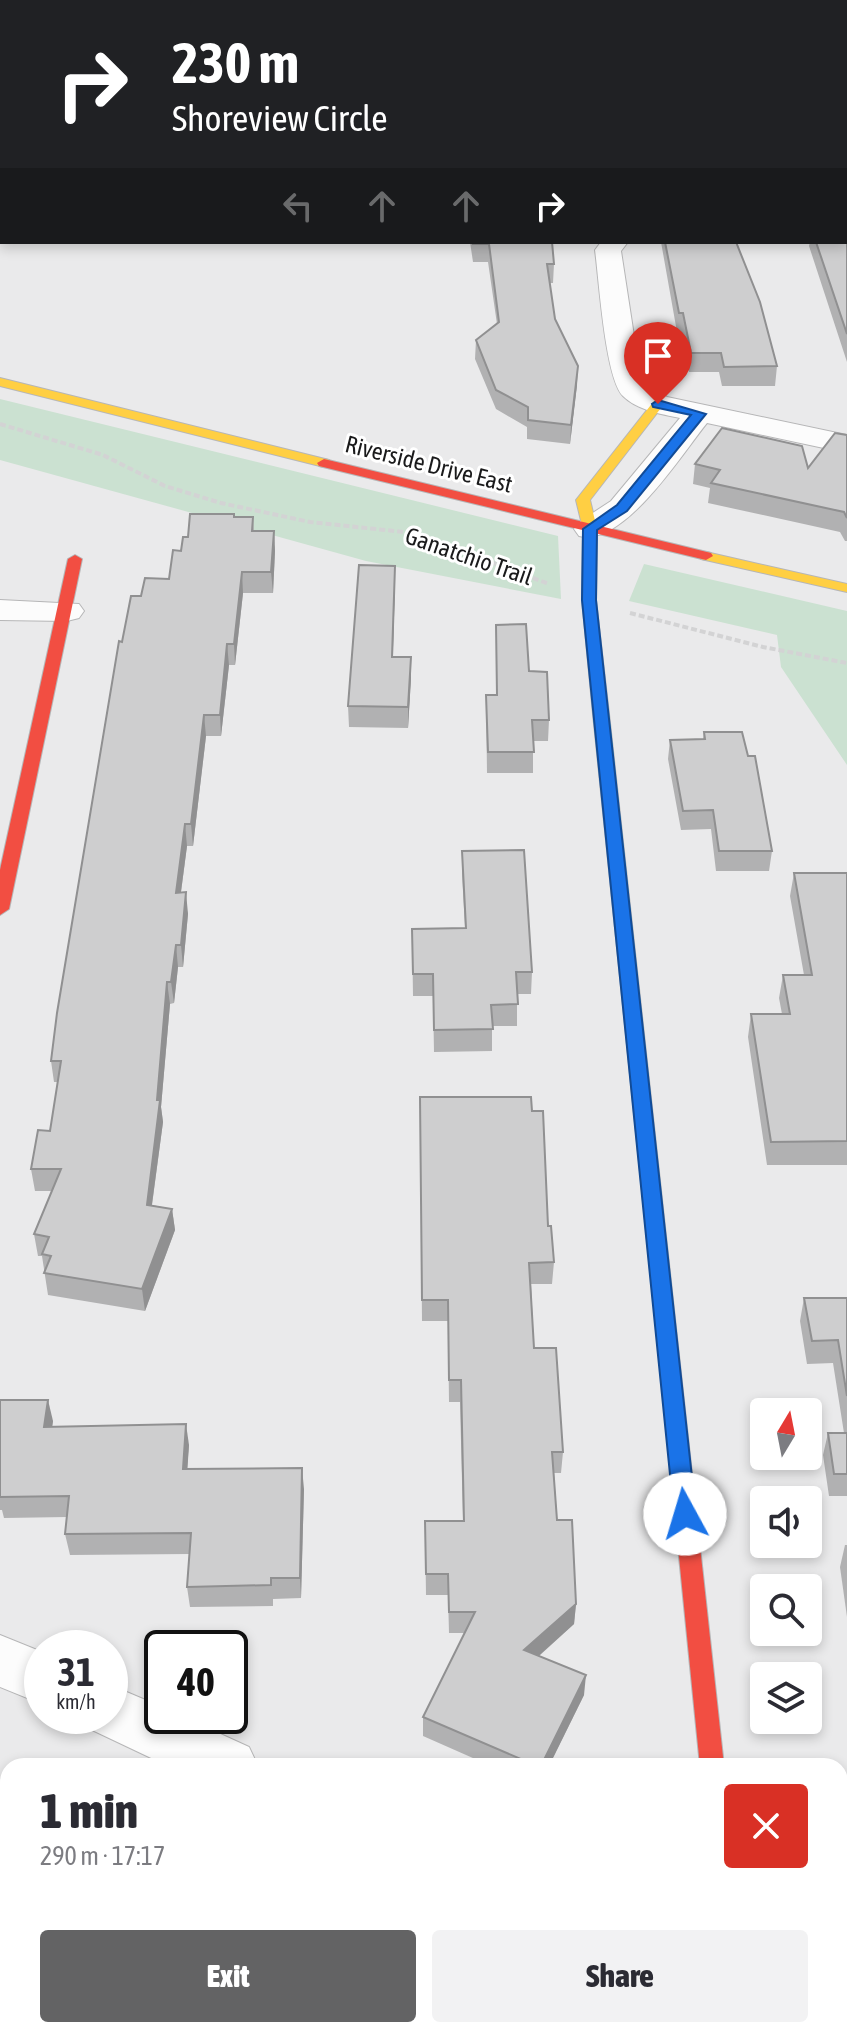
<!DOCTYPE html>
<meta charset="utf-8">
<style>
:root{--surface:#fff;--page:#f2f2f3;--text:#2b2b33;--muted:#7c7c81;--accent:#636364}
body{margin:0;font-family:"Asap Condensed",sans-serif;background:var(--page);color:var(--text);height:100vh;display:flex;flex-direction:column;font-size:30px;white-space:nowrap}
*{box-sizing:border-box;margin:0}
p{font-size:26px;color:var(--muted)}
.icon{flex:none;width:44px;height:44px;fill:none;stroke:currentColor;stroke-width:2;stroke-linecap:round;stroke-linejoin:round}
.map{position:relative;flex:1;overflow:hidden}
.details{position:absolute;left:0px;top:1758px;width:848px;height:280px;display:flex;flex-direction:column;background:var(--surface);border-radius:24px 24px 0 0;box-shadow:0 4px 12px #0003}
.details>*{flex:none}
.top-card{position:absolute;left:0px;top:0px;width:848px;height:244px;box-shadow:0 4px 12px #0003;background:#202124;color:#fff;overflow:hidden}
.needle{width:52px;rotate:10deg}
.controls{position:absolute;left:750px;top:1398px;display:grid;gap:16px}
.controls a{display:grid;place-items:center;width:72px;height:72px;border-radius:8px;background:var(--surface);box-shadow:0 4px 12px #0003;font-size:40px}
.speed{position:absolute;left:24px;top:1630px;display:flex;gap:16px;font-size:40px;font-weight:700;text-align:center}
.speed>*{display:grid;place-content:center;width:104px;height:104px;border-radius:50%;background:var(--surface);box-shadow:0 4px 12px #0003;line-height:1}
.speed small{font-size:20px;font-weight:400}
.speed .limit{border:4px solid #111;border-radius:12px;background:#fff;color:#111}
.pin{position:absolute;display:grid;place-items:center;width:68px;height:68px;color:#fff;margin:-82px -34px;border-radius:50% 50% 50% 0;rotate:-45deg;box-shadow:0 0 8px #0007}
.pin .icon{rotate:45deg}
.me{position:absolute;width:88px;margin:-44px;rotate:354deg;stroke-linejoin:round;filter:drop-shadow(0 0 6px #0008)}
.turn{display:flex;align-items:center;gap:28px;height:168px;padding:0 40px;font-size:36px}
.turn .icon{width:104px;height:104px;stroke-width:2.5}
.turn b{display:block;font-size:56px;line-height:68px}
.lanes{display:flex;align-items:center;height:76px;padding:0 40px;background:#0003;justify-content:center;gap:40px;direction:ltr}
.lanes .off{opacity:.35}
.round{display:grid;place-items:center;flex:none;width:84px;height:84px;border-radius:8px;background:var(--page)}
.head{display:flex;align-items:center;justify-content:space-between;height:136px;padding:0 40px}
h1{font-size:48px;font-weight:800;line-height:60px}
.primary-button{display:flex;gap:16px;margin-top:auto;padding:16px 40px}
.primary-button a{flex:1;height:92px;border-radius:8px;background:var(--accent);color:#fff;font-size:32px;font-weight:800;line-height:92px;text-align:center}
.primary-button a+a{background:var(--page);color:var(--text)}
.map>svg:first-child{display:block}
.green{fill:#cbe1d1}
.water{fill:#9acbdc}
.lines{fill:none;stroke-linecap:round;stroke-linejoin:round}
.street-casing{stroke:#b6b6b7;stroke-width:2}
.fast-casing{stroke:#b6b6b7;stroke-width:2}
.slow-casing{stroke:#b6b6b7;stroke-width:2}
.jam-casing{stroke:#b6b6b7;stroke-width:2}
.path{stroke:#d3d3d4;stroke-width:4;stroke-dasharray:6 3;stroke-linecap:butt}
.street{fill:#fcfcfc;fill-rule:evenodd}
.fast{fill:#16e098;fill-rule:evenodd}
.slow{fill:#ffcf43;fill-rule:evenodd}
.jam{fill:#f24e42;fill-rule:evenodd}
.wall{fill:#b1b1b2}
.shaded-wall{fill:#909091}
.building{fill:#cececf;stroke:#909091;stroke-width:2}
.route{fill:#1a73e8;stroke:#114b97;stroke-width:2}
.labels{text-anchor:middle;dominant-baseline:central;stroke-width:6;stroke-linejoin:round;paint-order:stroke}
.far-street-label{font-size:24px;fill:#1a1a1b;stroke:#fff}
</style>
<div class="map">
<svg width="847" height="2038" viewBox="0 0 847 2038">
<rect width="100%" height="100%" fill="#eaeaeb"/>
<g class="green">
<polygon points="0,399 558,536 561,599 366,561 0,460"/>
<polygon points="644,564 847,611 847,765 781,667 777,635 629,601"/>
</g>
<polygon class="water" points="0,0 847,0 847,20 846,2 2,2 2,97"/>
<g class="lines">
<g class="street-casing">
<g id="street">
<path d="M601,242H628L621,251L638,362L647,386L667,397L847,435V453L707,423C681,455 624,547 579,536L574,529L579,522L611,501L680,418C661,414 637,410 623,396C605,378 599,279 595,250Z"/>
<polygon points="0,600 79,604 84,611 79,618 67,621 0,620"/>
<polygon points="0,1635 42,1652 42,1704 0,1687"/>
<polygon points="110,1685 162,1707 162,1716 181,1716 249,1747 258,1766 168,1766 90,1729 84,1716 110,1716"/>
<polygon points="840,2012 847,2015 847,2038 781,2038 778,2030 840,2030"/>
<polygon points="708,2030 770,2030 771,2038 709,2038"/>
</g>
</g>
<g class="fast-casing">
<polygon id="fast" points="601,709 609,714 677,1337 674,1343 667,1345 660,1343 657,1337 593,714"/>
</g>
<g class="slow-casing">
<g id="slow">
<polygon points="0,378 329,460 331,463 324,467 0,386"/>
<polygon points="654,401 664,404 590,500 597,529 596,600 609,714 601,719 593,714 582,600 583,529 576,500"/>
<polygon points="706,552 847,584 847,592 701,559 701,553"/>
</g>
</g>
<g class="jam-casing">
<g id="jam">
<polygon points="324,459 711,553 713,556 706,560 319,466 317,463"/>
<polygon points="75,555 82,559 9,909 0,915 0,870 68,559"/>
<polygon points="667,1329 674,1331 677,1337 724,1766 700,1766 657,1337 660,1331"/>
</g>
</g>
<g class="path">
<polyline points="0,424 103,455 165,486 221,503 310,522 413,533 549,584"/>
<polyline points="630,613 763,647 847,663"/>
</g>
<use href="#street" class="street"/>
<use href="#fast" class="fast"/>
<use href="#slow" class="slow"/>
<use href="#jam" class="jam"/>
</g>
<g class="wall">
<rect x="0" y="145" width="2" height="57"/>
<polygon points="847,227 847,362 809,246 810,242 846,242"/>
<polygon points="470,242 552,242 554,264 553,283 550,283 555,319 577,385 570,444 527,439 527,427 496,409 475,359 476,340 497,324 488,262 473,262"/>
<polygon points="661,242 665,242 777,366 775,386 722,386 719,372 689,372 681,332 677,332"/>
<polygon points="847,435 847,541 845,541 840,532 708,503 710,488 693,484 695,464 808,468"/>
<polygon points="235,517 253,517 254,531 274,531 275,551 273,593 243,593 235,665 229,665 221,736 206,736 193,846 187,846 181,892 188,914 183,967 178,967 174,1003 170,1004 161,1107 163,1122 152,1205 172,1209 175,1230 145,1311 48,1295 42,1256 38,1256 34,1234 52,1191 35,1191 31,1169 50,1131 58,1082 54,1082 51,1061 122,642 141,596 169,579 188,537"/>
<polygon points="395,566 393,657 411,678 408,728 349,727 348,706"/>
<polygon points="496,625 549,720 548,741 533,741 533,773 487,773 486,695 496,695"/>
<polygon points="704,732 772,851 769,871 716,871 711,829 681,830 668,759 670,740 703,739"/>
<polygon points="462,851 532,972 531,994 517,994 517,1026 492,1026 492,1051 434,1052 433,996 413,996 412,929 465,928 462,873"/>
<polygon points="794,873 847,873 847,1165 767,1165 748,1037 751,1014 782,1014 779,998 783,975 804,975 790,896"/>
<polygon points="420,1097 532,1111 554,1262 552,1284 531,1284 534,1348 563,1452 561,1473 554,1473 557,1520 576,1604 574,1624 539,1656 584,1695 549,1766 491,1766 423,1736 423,1717 465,1633 449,1633 448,1595 426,1595 425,1521 463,1521 460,1402 449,1402 448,1321 422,1321"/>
<polygon points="804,1298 847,1298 847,1496 829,1496 823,1455 828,1433 844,1433 833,1363 807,1364 800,1321"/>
<polygon points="0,1400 53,1421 52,1427 189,1445 187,1469 304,1489 301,1598 273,1599 273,1606 190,1607 187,1587 189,1554 70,1555 65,1534 67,1517 4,1518 2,1510 0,1510"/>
<polygon points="845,1545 847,1545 847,1617 840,1567"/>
</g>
<g class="shaded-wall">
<polygon points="578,366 577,385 570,444 571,425"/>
<polygon points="274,531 275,551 273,593 271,572"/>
<polygon points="395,566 395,587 392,678 392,657"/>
<polygon points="242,572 243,593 235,665 234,644"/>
<polygon points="227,644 229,665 221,736 220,715"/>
<polygon points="411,657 411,678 408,728 408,707"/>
<polygon points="204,715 206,736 193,846 191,824"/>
<polygon points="185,824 187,846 178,914 176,893"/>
<polygon points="186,892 188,914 183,967 181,945"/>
<polygon points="176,945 178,967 174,1003 171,982"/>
<polygon points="167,982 170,1004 161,1107 163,1122 149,1226 147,1205"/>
<polygon points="172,1209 175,1230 145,1311 142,1289"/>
<polygon points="48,1400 53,1421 49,1448 44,1427"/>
<polygon points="186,1424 189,1445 186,1490 183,1469"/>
<polygon points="302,1468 304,1489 301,1598 300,1578"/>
<polygon points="576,1604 574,1624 523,1670 524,1650"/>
<polygon points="586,1675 584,1695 549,1766 541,1766"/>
<polygon points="5,1839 8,1851 8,1882 0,1942 0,1873"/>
</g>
<g class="building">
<rect x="0" y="145" width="2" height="40"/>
<polygon points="846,227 847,227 847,334 816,242 846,242"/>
<polygon points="473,242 552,242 554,264 547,264 555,319 578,366 571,425 528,420 528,407 496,390 476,340 499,322 489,244 473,244"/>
<polygon points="665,242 736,242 760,302 777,366 724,367 721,353 691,353 683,313 679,313"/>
<polygon points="722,428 802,446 808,468 835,433 847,435 847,518 844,512 711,483 720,470 695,464"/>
<polygon points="190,514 234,514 234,517 253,517 252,531 274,531 271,572 242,572 234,644 227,644 220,715 204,715 191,824 185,824 176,893 186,892 181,945 176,945 171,982 167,982 157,1100 160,1100 147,1205 172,1209 142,1289 44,1273 51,1256 42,1254 49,1237 34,1234 61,1169 31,1169 38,1130 50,1131 61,1061 51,1061 57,1013 119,641 122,642 131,596 141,596 145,578 169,579 173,550 181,551 183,537 188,537"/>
<polygon points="359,565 395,566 392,657 411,657 408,707 348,706"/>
<polygon points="526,624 529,671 547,672 549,720 532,720 534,752 488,752 486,695 497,695 496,625"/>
<polygon points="704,732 742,732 748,756 755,756 772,851 719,851 713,810 683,811 670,740 705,739"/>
<polygon points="524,850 532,972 516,972 518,1004 491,1005 493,1029 434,1030 433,974 413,974 412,929 466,928 462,851"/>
<polygon points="794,873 847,873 847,1141 771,1142 751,1014 790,1014 783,975 812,975"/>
<polygon points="420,1097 531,1097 532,1111 543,1111 548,1226 551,1226 554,1262 529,1263 534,1348 556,1348 563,1452 552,1452 557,1520 572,1520 576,1604 524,1650 586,1675 541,1766 537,1766 423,1717 475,1612 449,1612 448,1574 426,1574 425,1521 464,1521 461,1380 449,1380 448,1300 422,1300"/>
<polygon points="804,1298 847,1298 847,1396 838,1340 812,1341"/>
<polygon points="0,1400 48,1400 44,1427 186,1424 183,1469 302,1468 300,1578 271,1578 271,1585 187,1587 191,1533 65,1534 69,1496 0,1497"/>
<polygon points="828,1433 847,1433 847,1474 834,1474"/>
<polygon points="0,1839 5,1839 0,1873"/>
<polygon points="0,1937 8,1937 8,2030 284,2030 284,2032 403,2031 403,2038 0,2038 0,2004 3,1987 0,1987"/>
</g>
<polygon class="route" points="658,400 706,414 627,511 597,530 596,600 696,1514 693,1521 685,1523 677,1521 674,1514 582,600 583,529 617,505 691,415 653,407 652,404"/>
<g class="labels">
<g class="far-street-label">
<text transform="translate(429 464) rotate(14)">Riverside Drive East</text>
<text transform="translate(469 556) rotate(19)">Ganatchio Trail</text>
</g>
</g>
</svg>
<div class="controls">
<a><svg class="needle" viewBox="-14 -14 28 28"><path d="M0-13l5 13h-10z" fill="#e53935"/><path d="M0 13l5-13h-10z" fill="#7c7c81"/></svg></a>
<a><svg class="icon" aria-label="sound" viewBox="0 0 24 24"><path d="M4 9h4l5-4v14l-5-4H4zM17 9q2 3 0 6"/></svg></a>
<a><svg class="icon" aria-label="search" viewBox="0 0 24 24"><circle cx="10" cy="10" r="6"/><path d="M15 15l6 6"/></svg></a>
<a><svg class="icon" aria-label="layers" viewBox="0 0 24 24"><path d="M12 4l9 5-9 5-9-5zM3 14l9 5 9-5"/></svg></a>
</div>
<div class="speed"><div>31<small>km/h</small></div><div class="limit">40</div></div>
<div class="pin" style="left:658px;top:404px;background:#d93025"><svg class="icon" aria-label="arrive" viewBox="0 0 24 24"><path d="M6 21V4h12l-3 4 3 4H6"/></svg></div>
<svg class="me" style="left:685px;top:1514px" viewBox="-20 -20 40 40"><circle r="19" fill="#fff"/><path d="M0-13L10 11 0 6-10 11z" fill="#1a73e8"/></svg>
<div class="top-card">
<div class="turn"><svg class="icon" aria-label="right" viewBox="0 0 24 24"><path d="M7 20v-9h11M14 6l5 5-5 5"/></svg><div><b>230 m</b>Shoreview Circle</div></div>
<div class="lanes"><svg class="icon off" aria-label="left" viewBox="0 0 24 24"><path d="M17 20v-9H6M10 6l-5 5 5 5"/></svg><svg class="icon off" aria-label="ahead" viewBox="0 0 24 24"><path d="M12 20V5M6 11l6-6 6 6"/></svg><svg class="icon off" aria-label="ahead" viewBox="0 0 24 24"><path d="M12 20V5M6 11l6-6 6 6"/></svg><svg class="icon" aria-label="right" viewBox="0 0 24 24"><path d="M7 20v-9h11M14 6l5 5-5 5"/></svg></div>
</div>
<section class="details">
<div class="head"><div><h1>1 min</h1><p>290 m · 17:17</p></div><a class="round" style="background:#d93025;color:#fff"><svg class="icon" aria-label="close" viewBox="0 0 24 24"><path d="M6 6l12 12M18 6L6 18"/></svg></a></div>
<div class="primary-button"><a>Exit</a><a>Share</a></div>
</section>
</div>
